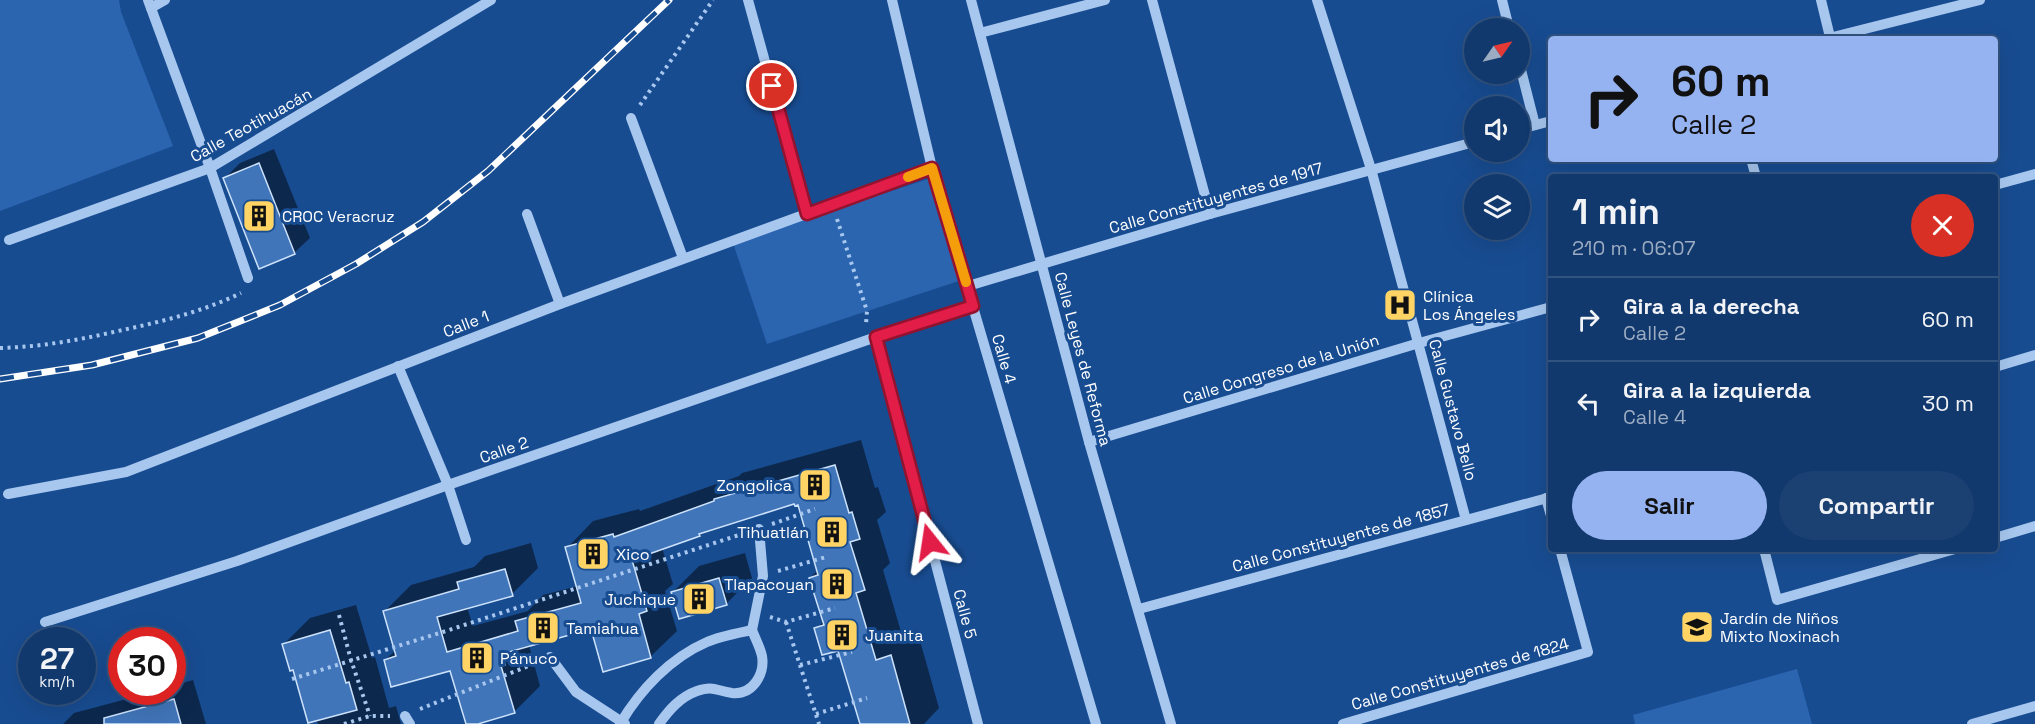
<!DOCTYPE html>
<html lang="es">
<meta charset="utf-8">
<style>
:root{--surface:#12396d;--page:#1b4072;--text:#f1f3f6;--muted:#9cacc2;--line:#315380;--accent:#95b2f1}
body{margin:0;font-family:"Space Grotesk",sans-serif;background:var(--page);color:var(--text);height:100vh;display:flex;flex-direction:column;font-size:22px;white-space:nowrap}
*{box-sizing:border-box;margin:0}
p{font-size:20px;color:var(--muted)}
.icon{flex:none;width:33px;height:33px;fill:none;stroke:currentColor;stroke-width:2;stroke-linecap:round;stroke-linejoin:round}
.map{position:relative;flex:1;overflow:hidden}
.drawer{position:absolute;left:1548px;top:174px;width:450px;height:378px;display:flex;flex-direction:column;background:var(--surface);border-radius:6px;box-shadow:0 6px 24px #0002,0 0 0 2px var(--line)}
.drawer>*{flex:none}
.top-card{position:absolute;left:1548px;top:36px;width:450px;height:126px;border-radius:6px;box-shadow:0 6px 24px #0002,0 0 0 2px var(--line);background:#95b2f1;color:#111;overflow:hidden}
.needle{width:39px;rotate:56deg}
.tools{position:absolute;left:1464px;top:18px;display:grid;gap:12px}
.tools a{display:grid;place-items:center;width:66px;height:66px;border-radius:50%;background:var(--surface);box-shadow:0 6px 24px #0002,0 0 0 2px var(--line);font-size:30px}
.speed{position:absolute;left:18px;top:627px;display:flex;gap:12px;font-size:30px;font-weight:700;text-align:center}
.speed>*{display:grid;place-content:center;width:78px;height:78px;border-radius:50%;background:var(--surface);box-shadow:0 6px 24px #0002,0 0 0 2px var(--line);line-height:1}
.speed small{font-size:15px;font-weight:400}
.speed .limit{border:9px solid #d22;background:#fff;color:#111}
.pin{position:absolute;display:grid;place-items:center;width:51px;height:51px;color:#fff;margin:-26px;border:3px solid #fff;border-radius:50%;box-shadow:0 2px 6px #0007}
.me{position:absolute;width:66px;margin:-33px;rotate:345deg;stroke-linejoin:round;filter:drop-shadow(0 0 4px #0008)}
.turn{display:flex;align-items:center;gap:21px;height:126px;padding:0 24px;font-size:27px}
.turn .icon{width:78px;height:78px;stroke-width:2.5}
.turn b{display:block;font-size:42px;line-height:51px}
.round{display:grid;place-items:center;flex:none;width:63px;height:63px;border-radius:32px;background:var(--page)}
.head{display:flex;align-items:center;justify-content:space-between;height:102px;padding:0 24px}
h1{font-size:36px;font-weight:600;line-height:45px}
.button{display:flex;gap:12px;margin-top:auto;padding:12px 24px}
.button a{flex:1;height:69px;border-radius:36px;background:var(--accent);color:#111;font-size:24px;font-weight:600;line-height:69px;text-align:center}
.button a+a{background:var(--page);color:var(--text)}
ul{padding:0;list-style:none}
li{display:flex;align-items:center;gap:18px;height:84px;padding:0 24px;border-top:2px solid var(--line)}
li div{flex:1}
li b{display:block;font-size:22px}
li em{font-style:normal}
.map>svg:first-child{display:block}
.green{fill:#2b65b0}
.shadow{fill:#0007}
.building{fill:#4175b9;stroke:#cde2fb;stroke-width:1.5}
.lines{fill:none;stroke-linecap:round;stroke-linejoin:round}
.path{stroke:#a7c7ef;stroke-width:4;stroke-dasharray:3 4.5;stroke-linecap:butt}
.minor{stroke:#a7c7ef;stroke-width:10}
.rail-casing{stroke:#fff;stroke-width:7}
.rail{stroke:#184c91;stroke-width:4.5;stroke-dasharray:14;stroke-linecap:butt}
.route-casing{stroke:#92132f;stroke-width:15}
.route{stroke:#e11d48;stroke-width:10}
.slow{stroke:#f59e0b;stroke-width:10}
.labels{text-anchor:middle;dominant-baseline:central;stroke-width:6;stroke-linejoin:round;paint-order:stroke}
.street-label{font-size:16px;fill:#fff;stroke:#184c91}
.poi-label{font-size:16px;fill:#fff;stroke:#184c91;text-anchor:start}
</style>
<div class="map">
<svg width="2035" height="724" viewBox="0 0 2035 724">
<rect width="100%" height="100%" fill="#184c91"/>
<g class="green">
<polygon points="0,0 119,0 121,12 173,146 0,211"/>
<polygon points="934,177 968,278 767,344 733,243"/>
<polygon points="1797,669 1812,724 1635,724 1633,715"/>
</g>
<g class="shadow">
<polygon points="274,149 310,238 294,253 225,178 240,163"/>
<polygon points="861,440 875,488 878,487 886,512 877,520 890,563 883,570 902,635 917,630 939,708 924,724 860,724 839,649 816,629 824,621 810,578 818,570 799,503 795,502 703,531 700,535 662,548 673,584 665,591 677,631 650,657 592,627 529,645 540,686 514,712 467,724 451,669 385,660 396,650 385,611 411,585 474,567 485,556 531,543 538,568 512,594 467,607 473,626 528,611 543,595 578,586 567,548 593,521 639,509 640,511 739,476 742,473"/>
<polygon points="745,553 752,578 726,604 673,592 699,566"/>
<polygon points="356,605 372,658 375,657 389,708 396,706 401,724 318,724 284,644 310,618"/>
<polygon points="193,680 206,724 63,724 74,713 153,692 172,692 172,686"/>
</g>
<g class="building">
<polygon points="259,163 295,254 259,269 223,178"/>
<polygon points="835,465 849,513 852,512 860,539 850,542 865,590 856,593 876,660 891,655 910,724 860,724 838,651 822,655 814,628 824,625 809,578 818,575 798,505 795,506 794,504 699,534 700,536 632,560 647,611 639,614 651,658 603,672 591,629 502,654 505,665 501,666 515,713 478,724 466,724 450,671 391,687 384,660 396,656 383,611 459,589 457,582 505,569 513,596 437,617 447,652 518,631 515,621 581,603 565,547 613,534 614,537 714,501 714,499"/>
<polygon points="719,578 727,605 679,619 671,592"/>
<polygon points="330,630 346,683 349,682 357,710 308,723 293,670 290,671 282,644"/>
<polygon points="174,699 181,724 104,724 104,718"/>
</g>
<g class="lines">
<g class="path">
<polyline points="640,105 713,0"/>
<polyline points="837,219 867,311 866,324"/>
<path d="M0,348C40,347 79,340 118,331C160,322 202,312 241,293"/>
<polyline points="772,524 815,509"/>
<polyline points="778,571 826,557"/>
<polyline points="339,615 351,660 370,716"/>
<polyline points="770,617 786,622 835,608"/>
<polyline points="786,622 819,724"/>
<polyline points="800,665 852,652"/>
<polyline points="292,679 446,631 745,533"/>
<polyline points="420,709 536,663"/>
<polyline points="816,714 867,698"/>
<polyline points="344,724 370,716 390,716"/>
</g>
<g class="minor">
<polyline points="148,0 210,168 248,278"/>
<polyline points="748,0 807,214"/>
<polyline points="892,0 932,168 1096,724"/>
<polyline points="971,0 1089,442 1171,724"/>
<polyline points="1152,0 1210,214"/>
<polyline points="1317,0 1371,169 1466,520"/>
<polyline points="1502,0 1509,28"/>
<polyline points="1821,0 1830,37"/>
<polyline points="151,8 165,0"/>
<polyline points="980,33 1105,0"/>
<polyline points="1825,39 1980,0"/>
<polyline points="1520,66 1535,125"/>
<polyline points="631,118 683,258"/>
<polyline points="1520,129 1551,121"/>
<polyline points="1751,159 1756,177"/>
<polyline points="1995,185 2035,174"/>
<polyline points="527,214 560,304"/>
<polyline points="9,240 210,168 491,0"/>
<polyline points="968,286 1210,214 1474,142"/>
<polyline points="876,337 978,724"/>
<polyline points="398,366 448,485 466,540"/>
<polyline points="1995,367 2035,355"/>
<polyline points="1089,442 1419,343 1551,307"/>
<polyline points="8,494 126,472 560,304 932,168"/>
<polyline points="1546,498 1551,516"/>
<polyline points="1995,538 2035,526"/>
<polyline points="1764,549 1777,600 1955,549"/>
<polyline points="1139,609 1551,497"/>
<polyline points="45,622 237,561 448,485 876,337 973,306"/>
<polyline points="752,630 763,576 759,529"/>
<polyline points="550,657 576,692 625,724"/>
<polyline points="405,716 410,724"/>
<path d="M620,724C640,690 670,658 707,642C720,636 738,633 752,630"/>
<path d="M659,724C669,710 680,697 697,691C714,685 716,691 732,693C753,695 765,674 762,656C760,647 755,638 752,630"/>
<polyline points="1343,724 1588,652 1560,549"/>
<polyline points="1972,724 2035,706"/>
</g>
<g class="rail-casing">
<polyline id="rail" points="0,379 92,365 198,338 280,305 356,264 423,222 488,171 669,0"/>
</g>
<use href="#rail" class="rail"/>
</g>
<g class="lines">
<g class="route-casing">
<polyline id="route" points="772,86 807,214 932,168 973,306 876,337 930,542"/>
</g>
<use href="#route" class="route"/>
<polyline class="slow" points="908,177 932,168 966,282"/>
</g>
<defs>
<g id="building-square" transform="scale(1.725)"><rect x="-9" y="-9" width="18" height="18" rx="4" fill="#ffd465" stroke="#184c91"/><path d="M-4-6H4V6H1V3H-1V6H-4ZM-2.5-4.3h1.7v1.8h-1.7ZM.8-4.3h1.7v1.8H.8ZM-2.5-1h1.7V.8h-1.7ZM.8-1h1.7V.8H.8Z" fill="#111"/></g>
<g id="hospital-square" transform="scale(1.725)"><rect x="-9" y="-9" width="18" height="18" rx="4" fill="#ffd465" stroke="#184c91"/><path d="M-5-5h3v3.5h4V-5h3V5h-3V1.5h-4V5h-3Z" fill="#111"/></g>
<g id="school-square" transform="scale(1.725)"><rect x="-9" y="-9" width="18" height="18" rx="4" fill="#ffd465" stroke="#184c91"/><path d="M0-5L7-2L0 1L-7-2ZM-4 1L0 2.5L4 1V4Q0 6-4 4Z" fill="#111"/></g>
</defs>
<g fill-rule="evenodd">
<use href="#building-square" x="259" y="216"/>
<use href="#hospital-square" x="1400" y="305"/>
<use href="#building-square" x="815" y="485"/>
<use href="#building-square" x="832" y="532"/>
<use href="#building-square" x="593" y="554"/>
<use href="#building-square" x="837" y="584"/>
<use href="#building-square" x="699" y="599"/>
<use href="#school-square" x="1697" y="627"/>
<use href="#building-square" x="543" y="628"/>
<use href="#building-square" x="842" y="635"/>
<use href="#building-square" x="477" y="658"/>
</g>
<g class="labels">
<g class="street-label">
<text transform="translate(251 125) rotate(-29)">Calle Teotihuacán</text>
<text transform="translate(1216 198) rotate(-16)">Calle Constituyentes de 1917</text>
<text transform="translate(466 324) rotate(-21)">Calle 1</text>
<text transform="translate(1004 359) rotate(74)">Calle 4</text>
<text transform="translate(1083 359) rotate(75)">Calle Leyes de Reforma</text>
<text transform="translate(1281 369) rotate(-17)">Calle Congreso de la Unión</text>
<text transform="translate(1453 410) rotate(75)">Calle Gustavo Bello</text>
<text transform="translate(504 450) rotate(-19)">Calle 2</text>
<text transform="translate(1341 538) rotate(-15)">Calle Constituyentes de 1857</text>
<text transform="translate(965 614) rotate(75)">Calle 5</text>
<text transform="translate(1460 674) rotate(-16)">Calle Constituyentes de 1824</text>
</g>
<g class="poi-label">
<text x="282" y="216">CROC Veracruz</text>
<text x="1423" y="296">Clínica<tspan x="1423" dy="18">Los Ángeles</tspan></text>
<text x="792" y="485" text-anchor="end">Zongolica</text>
<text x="809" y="532" text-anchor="end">Tihuatlán</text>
<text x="616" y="554">Xico</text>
<text x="814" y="584" text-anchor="end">Tlapacoyan</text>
<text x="676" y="599" text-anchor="end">Juchique</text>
<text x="1720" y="618">Jardín de Niños<tspan x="1720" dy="18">Mixto Noxinach</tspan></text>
<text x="566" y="628">Tamiahua</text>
<text x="865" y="635">Juanita</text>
<text x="500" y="658">Pánuco</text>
</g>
</g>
</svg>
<div class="tools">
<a><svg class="needle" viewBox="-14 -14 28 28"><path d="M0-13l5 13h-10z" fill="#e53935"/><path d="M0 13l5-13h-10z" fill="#9cacc2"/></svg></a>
<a><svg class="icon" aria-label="sound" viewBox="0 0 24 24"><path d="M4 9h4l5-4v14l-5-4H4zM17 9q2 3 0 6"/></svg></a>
<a><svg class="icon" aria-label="layers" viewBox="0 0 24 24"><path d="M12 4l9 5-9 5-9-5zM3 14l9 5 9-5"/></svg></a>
</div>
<div class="speed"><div>27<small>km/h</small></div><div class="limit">30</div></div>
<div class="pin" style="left:772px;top:86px;background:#d93025"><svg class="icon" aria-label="arrive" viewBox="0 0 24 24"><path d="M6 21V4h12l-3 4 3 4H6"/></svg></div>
<svg class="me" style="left:930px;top:542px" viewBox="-20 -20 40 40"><path d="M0-17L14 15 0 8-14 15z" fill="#e11d48" stroke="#fff" stroke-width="4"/></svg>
<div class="top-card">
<div class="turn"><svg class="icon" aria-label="right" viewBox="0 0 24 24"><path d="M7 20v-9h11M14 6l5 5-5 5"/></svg><div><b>60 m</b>Calle 2</div></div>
</div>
<section class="drawer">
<div class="head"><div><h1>1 min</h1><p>210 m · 06:07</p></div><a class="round" style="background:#d93025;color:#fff"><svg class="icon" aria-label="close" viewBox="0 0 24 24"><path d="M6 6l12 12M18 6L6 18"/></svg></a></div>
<ul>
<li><svg class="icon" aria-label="right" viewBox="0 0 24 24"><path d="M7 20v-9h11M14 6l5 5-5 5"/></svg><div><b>Gira a la derecha</b><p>Calle 2</p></div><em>60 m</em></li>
<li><svg class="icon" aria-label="left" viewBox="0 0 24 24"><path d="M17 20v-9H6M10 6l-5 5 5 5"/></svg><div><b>Gira a la izquierda</b><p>Calle 4</p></div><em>30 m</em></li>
</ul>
<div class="button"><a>Salir</a><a>Compartir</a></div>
</section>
</div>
